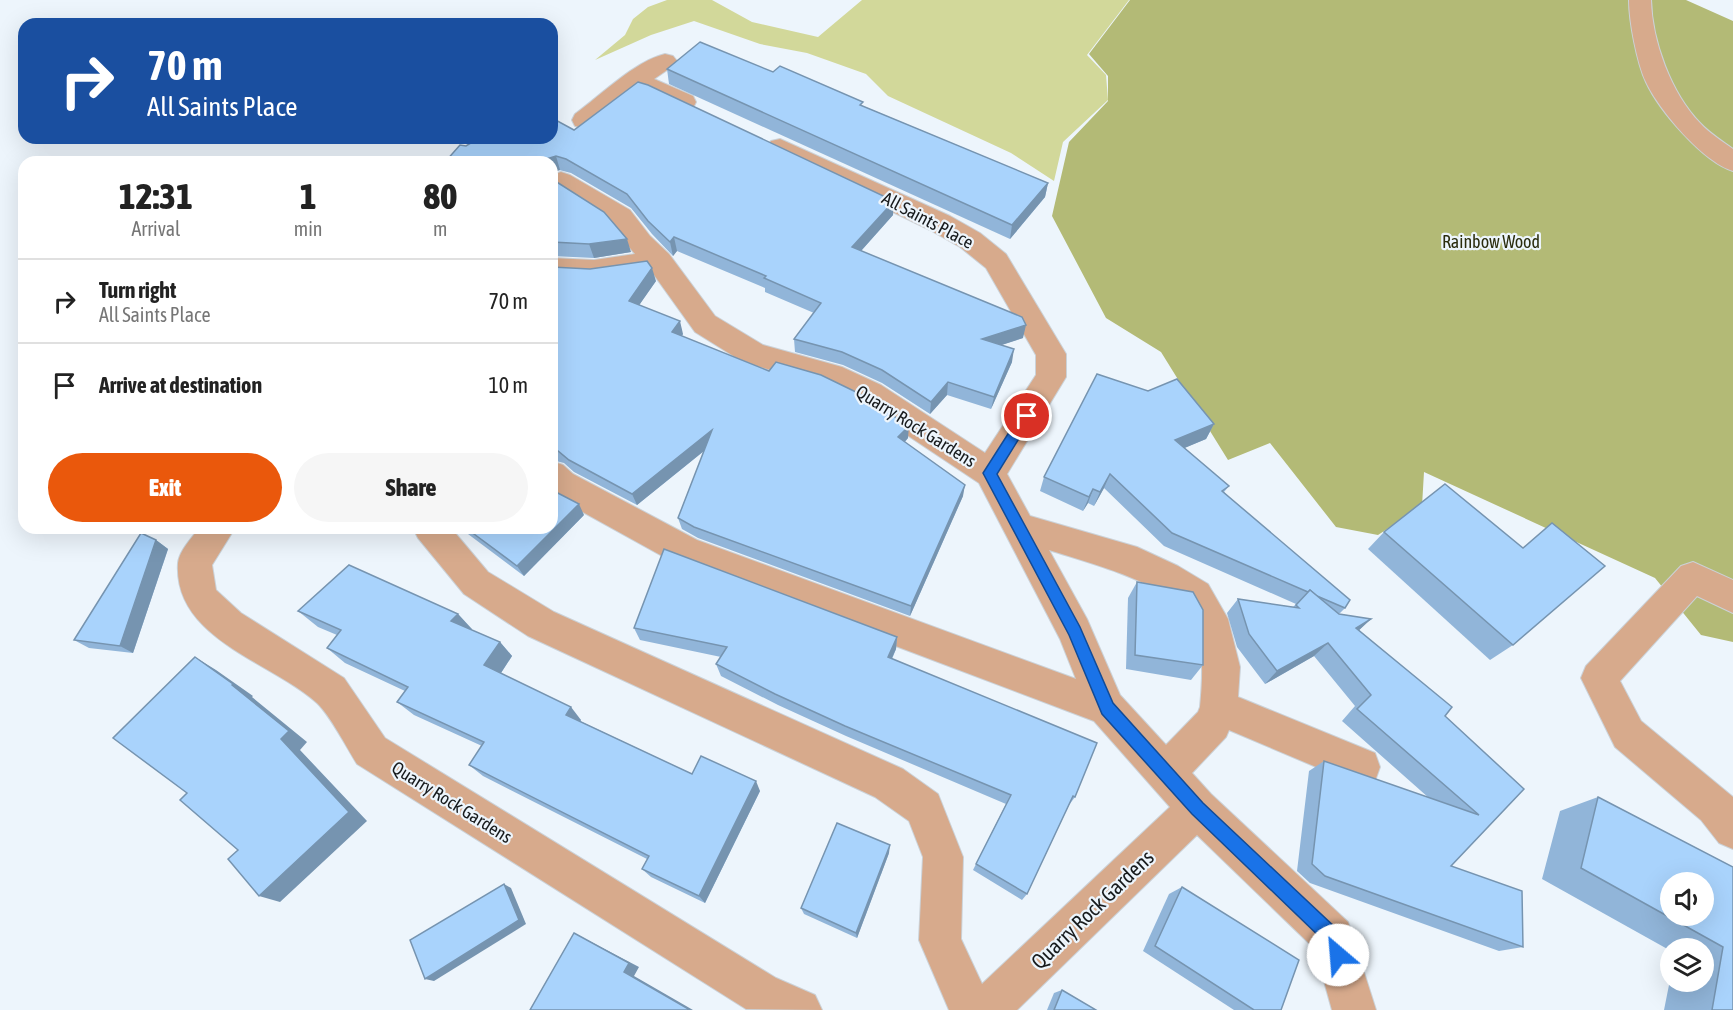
<!DOCTYPE html>
<style>
:root{--surface:#fff;--page:#f6f6f6;--text:#222;--muted:#767676;--line:#e0e0e0;--accent:#ea580c}
body{margin:0;font-family:"Asap Condensed",sans-serif;background:var(--page);color:var(--text);height:100vh;display:flex;flex-direction:column;font-size:22px;white-space:nowrap}
*{box-sizing:border-box;margin:0}
p{font-size:20px;color:var(--muted)}
.icon{flex:none;width:33px;height:33px;fill:none;stroke:currentColor;stroke-width:2;stroke-linecap:round;stroke-linejoin:round}
.map{position:relative;flex:1;overflow:hidden}
.details{position:absolute;left:18px;top:156px;width:540px;height:378px;display:flex;flex-direction:column;background:var(--surface);border-radius:18px;box-shadow:0 6px 24px #0002}
.details>*{flex:none}
.hud{position:absolute;left:18px;top:18px;width:540px;height:126px;border-radius:18px;box-shadow:0 6px 24px #0002;background:#1a4fa0;color:#fff;overflow:hidden}
.tools{position:absolute;left:1660px;top:872px;display:grid;gap:12px}
.tools a{display:grid;place-items:center;width:54px;height:54px;border-radius:50%;background:var(--surface);box-shadow:0 6px 24px #0002;font-size:30px}
.pin{position:absolute;display:grid;place-items:center;width:51px;height:51px;color:#fff;margin:-26px;border:3px solid #fff;border-radius:50%;box-shadow:0 2px 6px #0007}
.me{position:absolute;width:66px;margin:-33px;rotate:333deg;stroke-linejoin:round;filter:drop-shadow(0 0 4px #0008)}
.turn{display:flex;align-items:center;gap:21px;height:126px;padding:0 30px;font-size:27px}
.turn .icon{width:78px;height:78px;stroke-width:2.5}
.turn b{display:block;font-size:42px;line-height:51px}
.eta{display:flex;justify-content:space-evenly;align-items:center;height:102px;text-align:center}
.eta b{font-size:36px;font-weight:800;line-height:42px}
.cta{display:flex;gap:12px;margin-top:auto;padding:12px 30px}
.cta a{flex:1;height:69px;border-radius:36px;background:var(--accent);color:#fff;font-size:24px;font-weight:800;line-height:69px;text-align:center}
.cta a+a{background:var(--page);color:var(--text)}
ul{padding:0;list-style:none}
li{display:flex;align-items:center;gap:18px;height:84px;padding:0 30px;border-top:2px solid var(--line)}
li div{flex:1}
li b{display:block;font-size:22px}
li em{font-style:normal}
.map>svg:first-child{display:block}
.green{fill:#d2d89a}
.forest{fill:#b3ba76}
.lines{fill:none;stroke-linecap:round;stroke-linejoin:round}
.minor-casing{stroke:#cbd2d8;stroke-width:2}
.minor{fill:#d7aa8c;fill-rule:evenodd}
.wall{fill:#91b5d9}
.shaded-wall{fill:#7694b0}
.building{fill:#a9d3fc;stroke:#7694b0;stroke-width:1.5;fill-rule:evenodd}
.route{fill:#1a73e8;stroke:#114b97;stroke-width:1.5}
.labels{text-anchor:middle;dominant-baseline:central;stroke-width:4.5;stroke-linejoin:round;paint-order:stroke}
.street-label{font-size:18px;fill:#171a1c;stroke:#edf5fc}
.park-label{font-size:18px;fill:#2b2d0e;stroke:#edf5fc}
.near-street-label{font-size:21px;fill:#171a1c;stroke:#edf5fc}
</style>
<div class="map">
<svg width="1733" height="1010" viewBox="0 0 1733 1010">
<rect width="100%" height="100%" fill="#edf5fc"/>
<polygon class="green" points="667,0 712,0 752,22 818,37 862,0 1129,0 1087,55 1106,75 1108,100 1063,142 1054,181 1011,153 888,96 866,74 807,53 760,44 694,21 651,35 595,60 625,35 633,19 648,7"/>
<polygon class="forest" points="1130,0 1686,0 1733,21 1733,642 1701,635 1655,578 1424,472 1422,506 1378,535 1336,527 1270,443 1228,460 1161,352 1106,318 1052,216 1069,142 1108,101 1108,76 1089,54"/>
<g class="lines">
<g class="minor-casing">
<g id="minor">
<path d="M1629,0H1651C1652,41 1671,93 1700,123C1709,133 1722,141 1733,149V171C1703,162 1659,110 1646,82C1637,63 1629,21 1629,0Z"/>
<path d="M665,54L673,56L677,61L673,66L654,79L693,96L696,102L693,108C674,112 655,98 638,90L593,126L584,128L575,126L572,120L575,114C600,96 635,61 665,54Z"/>
<path d="M780,139L950,216L980,233L1006,254L1066,354V377L1007,474L1030,516L1137,547L1178,566L1208,584L1228,619L1240,667L1238,697L1375,753L1380,767L1375,781L1361,786L1229,730L1226,737L1192,773L1211,794L1348,922L1376,1010H1332L1315,949L1197,835L1017,1010H949L919,940L923,857L909,821L875,797L528,636L464,594L418,538L413,528H451L488,572L554,612L903,769L938,794L963,857L961,939L982,984L1170,807L1094,721L673,562L552,495V461L563,465L573,474L697,540L1076,679L1060,639L979,483L859,403L823,385L743,362L695,332L652,272L594,280L552,278V258L594,260L635,254L610,224L552,187V175L561,172L570,175L630,210L650,236L669,254L715,316L763,345L842,367L881,385L985,453L1036,375V355L986,268L960,247L930,230L771,153L767,147L771,141ZM1049,550C1090,563 1129,573 1166,595C1172,599 1181,603 1185,608C1206,636 1203,675 1200,707L1198,712L1166,745L1120,695L1087,619Z"/>
<path d="M199,528H235L212,565L216,590L241,613L344,678L385,738L776,978L815,995L822,1010L746,1009L357,764C347,748 330,715 317,703C272,662 173,639 178,563C179,551 192,538 199,528Z"/>
<polygon points="1693,562 1733,580 1733,613 1697,596 1620,681 1641,721 1733,797 1733,849 1719,843 1701,820 1615,747 1581,678 1586,666 1681,566"/>
</g>
</g>
<use href="#minor" class="minor"/>
</g>
<g class="wall">
<polygon points="667,69 773,72 863,106 1048,183 1045,197 1010,239 669,84"/>
<polygon points="574,130 893,215 861,251 1023,338 1001,345 1012,362 991,409 947,395 930,414 882,383 843,365 795,352 794,339 814,313 765,292 765,288 677,251 673,256 652,234 631,208 571,173 466,146"/>
<polygon points="552,179 631,252 594,258 552,256"/>
<polygon points="552,267 656,281 639,305 683,334 682,336 908,438 905,442 963,496 910,616 698,538 682,529 678,518 704,451 637,505 574,472 564,463 552,460"/>
<polygon points="1214,424 1206,439 1184,448 1229,486 1224,492 1345,608 1339,614 1371,619 1359,630 1445,716 1524,789 1451,866 1523,947 1499,951 1310,883 1297,871 1309,771 1324,761 1429,798 1342,721 1355,706 1314,656 1265,684 1237,647 1227,613 1238,599 1293,607 1296,604 1164,546 1104,488 1094,506 1088,503 1083,511 1040,491 1044,477"/>
<polygon points="584,515 524,576 460,528 552,528"/>
<polygon points="1384,532 1513,645 1490,660 1368,549"/>
<polygon points="156,540 168,549 133,653 89,648 74,640"/>
<polygon points="1137,582 1203,665 1191,680 1126,669 1128,598"/>
<polygon points="298,611 458,614 472,630 500,642 512,656 501,673 581,720 580,721 692,774 760,791 705,903 651,877 642,869 647,859 483,776 469,765 482,746 414,715 397,702 405,691 345,663 327,648 337,635 318,627"/>
<polygon points="634,628 897,637 896,649 892,659 1075,797 1069,805 1027,894 1022,900 973,870 1006,804 846,736 778,705 721,676 716,664 721,657 640,640"/>
<polygon points="1598,797 1733,867 1733,1010 1664,1010 1671,975 1671,981 1704,981 1704,948 1671,948 1671,951 1542,879 1560,811"/>
<polygon points="889,853 857,938 804,914 801,908"/>
<polygon points="1182,887 1281,1010 1234,1010 1143,951 1169,894"/>
<polygon points="1062,990 1096,1010 1047,1010 1054,993"/>
</g>
<g class="shaded-wall">
<polygon points="556,156 560,170 552,173 552,162 546,162 546,159"/>
<polygon points="1048,183 1045,197 1010,239 1012,225"/>
<polygon points="894,201 893,215 852,261 852,247"/>
<polygon points="674,237 677,251 673,256 670,242"/>
<polygon points="627,239 631,252 594,258 589,244"/>
<polygon points="652,268 656,281 633,314 629,301"/>
<polygon points="680,321 683,334 675,345 672,332"/>
<polygon points="1026,325 1023,338 980,352 982,339"/>
<polygon points="1014,349 1012,362 991,409 994,397"/>
<polygon points="948,382 947,395 930,414 931,402"/>
<polygon points="1214,424 1206,439 1168,455 1175,440"/>
<polygon points="909,426 908,438 898,449 898,437"/>
<polygon points="712,430 715,442 637,505 632,494"/>
<polygon points="1110,474 1104,488 1094,506 1100,492"/>
<polygon points="965,485 963,496 910,616 911,606"/>
<polygon points="1093,489 1088,503 1083,511 1089,497"/>
<polygon points="579,504 584,515 524,576 517,566"/>
<polygon points="156,540 168,549 133,653 120,646"/>
<polygon points="458,614 472,629 466,636 451,621"/>
<polygon points="1371,619 1356,633 1356,628"/>
<polygon points="897,637 896,649 887,669 888,657"/>
<polygon points="500,642 512,656 497,679 484,665"/>
<polygon points="1328,643 1314,656 1265,684 1277,671"/>
<polygon points="195,657 216,670 253,696 252,697 307,742 300,750 367,821 280,902 259,896 281,739"/>
<polygon points="571,707 581,720 577,727 566,715"/>
<polygon points="756,781 760,791 705,903 699,896"/>
<polygon points="890,845 889,853 857,938 856,933"/>
<polygon points="504,884 511,888 526,924 434,981 425,979"/>
<polygon points="574,933 639,967 634,976 693,1010 690,1010 624,972"/>
</g>
<g class="building">
<polygon points="700,42 773,72 780,66 863,102 860,105 1048,183 1012,225 667,69"/>
<polygon points="638,82 648,85 894,201 852,247 1022,317 1026,325 982,339 1014,349 994,397 948,382 931,402 882,370 842,352 794,339 821,303 764,278 766,276 674,237 670,242 648,221 627,194 566,159 556,156 546,159 546,162 445,162 460,145 466,146 479,138 552,138 552,118 574,130"/>
<polygon points="552,179 604,212 627,239 589,244 552,242"/>
<polygon points="647,261 652,268 629,301 680,321 672,332 769,371 776,362 821,375 858,393 909,426 898,437 965,485 911,606 694,527 678,518 712,430 632,494 569,460 558,451 552,449 552,267 590,269"/>
<polygon points="1097,374 1148,391 1177,379 1214,424 1175,440 1229,486 1222,491 1350,600 1345,608 1317,596 1310,590 1308,592 1172,533 1110,474 1100,492 1093,489 1089,497 1044,477"/>
<polygon points="1445,484 1523,548 1552,523 1605,566 1513,645 1384,532"/>
<polygon points="552,490 579,504 517,566 466,528 552,528"/>
<polygon points="141,533 156,540 120,646 74,640"/>
<polygon points="664,549 897,637 888,657 1097,743 1075,797 1073,796 1027,894 976,864 1011,795 845,726 775,694 716,664 727,647 634,628"/>
<polygon points="349,565 458,614 451,621 500,642 484,665 571,707 566,715 692,774 701,756 756,781 699,896 642,869 649,856 469,765 484,742 397,702 408,687 327,648 341,630 298,611"/>
<polygon points="1137,582 1193,592 1203,610 1203,665 1135,655"/>
<polygon points="1310,590 1339,614 1371,619 1356,628 1452,707 1445,716 1524,789 1451,866 1522,891 1523,947 1325,876 1312,864 1324,761 1479,815 1357,709 1371,695 1328,643 1277,671 1249,634 1238,599 1299,608 1296,605"/>
<polygon points="195,657 233,684 232,685 289,731 281,739 349,812 259,896 228,859 238,850 180,800 187,793 113,738"/>
<path d="M1598,797L1733,867V1010H1712L1723,947L1581,868ZM1671,882H1704V915H1671Z"/>
<polygon points="837,823 890,845 856,933 801,908"/>
<polygon points="504,884 519,920 425,979 410,940"/>
<polygon points="1182,887 1299,960 1281,1010 1254,1010 1155,946"/>
<polygon points="574,933 629,963 624,972 690,1010 530,1010"/>
<polygon points="1062,990 1096,1010 1054,1010"/>
</g>
<polygon class="route" points="1027,411 1033,416 997,474 1080,627 1113,703 1203,803 1339,931 1347,955 1344,961 1338,964 1332,961 1325,942 1192,814 1102,714 1069,635 983,473 1022,412"/>
<g class="labels">
<g class="street-label">
<text transform="translate(928 220) rotate(28)">All Saints Place</text>
<text transform="translate(916 426) rotate(32)">Quarry Rock Gardens</text>
<text transform="translate(452 802) rotate(32)">Quarry Rock Gardens</text>
</g>
<g class="park-label">
<text x="1491" y="241">Rainbow Wood</text>
</g>
<g class="near-street-label">
<text transform="translate(1092 909) rotate(-44)">Quarry Rock Gardens</text>
</g>
</g>
</svg>
<div class="tools">
<a><svg class="icon" aria-label="sound" viewBox="0 0 24 24"><path d="M4 9h4l5-4v14l-5-4H4zM17 9q2 3 0 6"/></svg></a>
<a><svg class="icon" aria-label="layers" viewBox="0 0 24 24"><path d="M12 4l9 5-9 5-9-5zM3 14l9 5 9-5"/></svg></a>
</div>
<div class="pin" style="left:1027px;top:416px;background:#d93025"><svg class="icon" aria-label="arrive" viewBox="0 0 24 24"><path d="M6 21V4h12l-3 4 3 4H6"/></svg></div>
<svg class="me" style="left:1338px;top:955px" viewBox="-20 -20 40 40"><circle r="19" fill="#fff"/><path d="M0-13L10 11 0 6-10 11z" fill="#1a73e8"/></svg>
<div class="hud">
<div class="turn"><svg class="icon" aria-label="right" viewBox="0 0 24 24"><path d="M7 20v-9h11M14 6l5 5-5 5"/></svg><div><b>70 m</b>All Saints Place</div></div>
</div>
<section class="details">
<div class="eta">
<div><b>12:31</b><p>Arrival</p></div>
<div><b>1</b><p>min</p></div>
<div><b>80</b><p>m</p></div>
</div>
<ul>
<li><svg class="icon" aria-label="right" viewBox="0 0 24 24"><path d="M7 20v-9h11M14 6l5 5-5 5"/></svg><div><b>Turn right</b><p>All Saints Place</p></div><em>70 m</em></li>
<li><svg class="icon" aria-label="arrive" viewBox="0 0 24 24"><path d="M6 21V4h12l-3 4 3 4H6"/></svg><div><b>Arrive at destination</b></div><em>10 m</em></li>
</ul>
<div class="cta"><a>Exit</a><a>Share</a></div>
</section>
</div>
